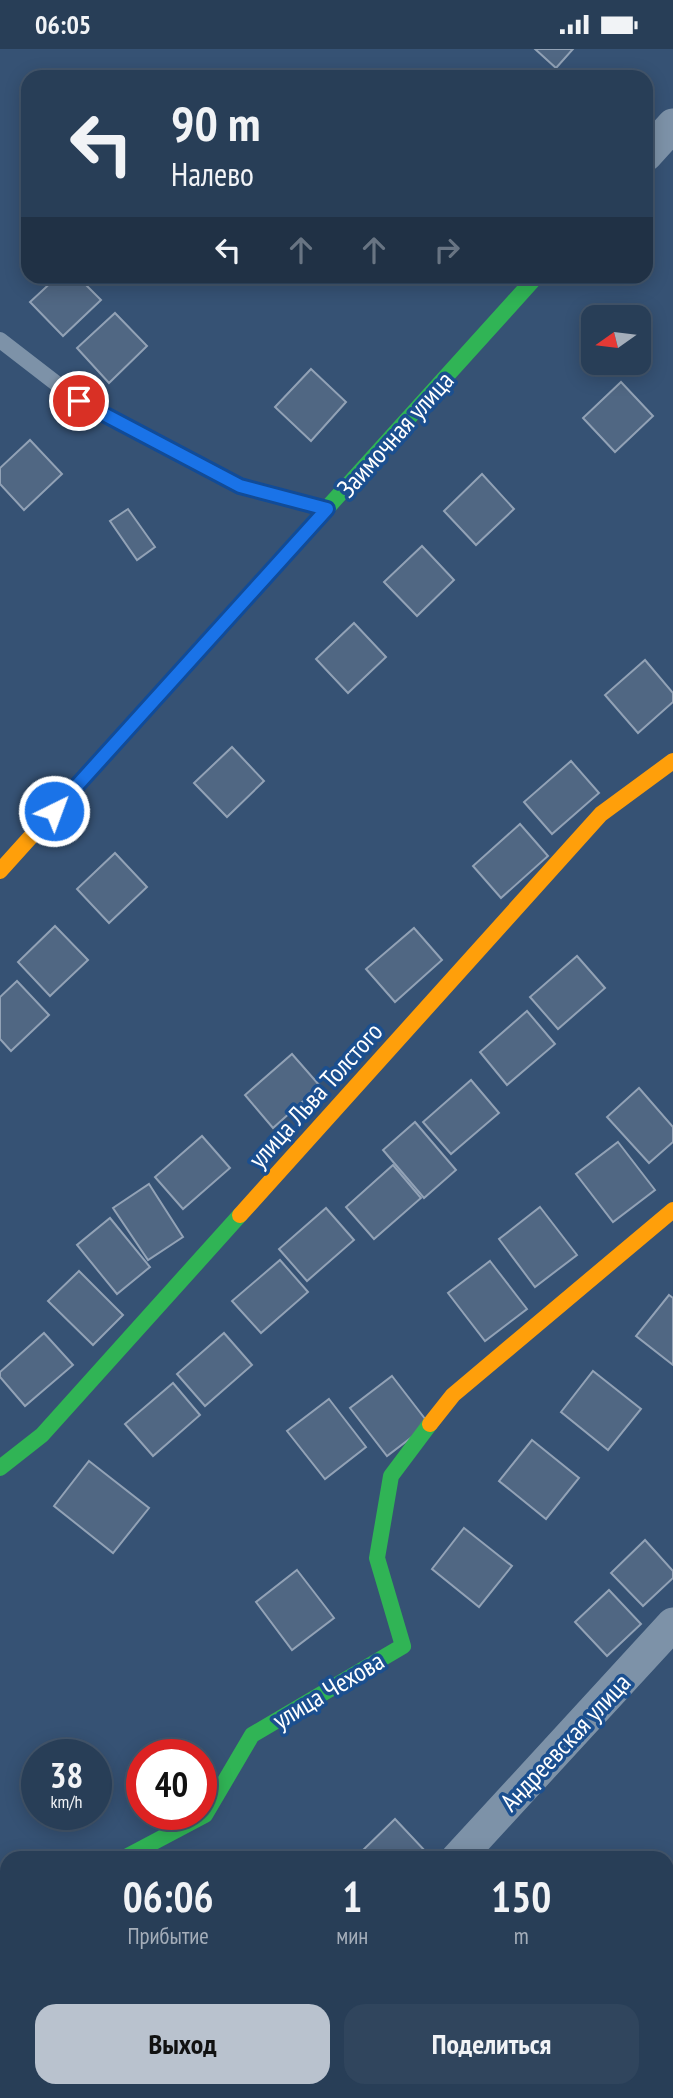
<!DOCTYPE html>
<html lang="ru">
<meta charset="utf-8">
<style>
:root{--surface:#283e57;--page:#30455d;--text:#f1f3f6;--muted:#a5aeba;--line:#44576d;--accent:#b9c2ce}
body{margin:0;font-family:"PT Sans Narrow",sans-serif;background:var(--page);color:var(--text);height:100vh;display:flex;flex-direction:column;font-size:26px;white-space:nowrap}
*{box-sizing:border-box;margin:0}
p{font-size:23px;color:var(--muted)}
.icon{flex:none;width:38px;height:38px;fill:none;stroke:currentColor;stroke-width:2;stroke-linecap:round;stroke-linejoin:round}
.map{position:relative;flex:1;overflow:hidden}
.drawer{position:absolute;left:0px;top:1802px;width:674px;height:247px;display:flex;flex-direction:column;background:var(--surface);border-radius:21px 21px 0 0;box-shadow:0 4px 18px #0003,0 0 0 2px var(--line)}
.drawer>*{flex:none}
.hud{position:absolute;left:21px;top:21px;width:632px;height:214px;border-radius:21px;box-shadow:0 4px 18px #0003,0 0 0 2px var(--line);background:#283e57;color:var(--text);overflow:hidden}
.needle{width:46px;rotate:256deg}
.buttons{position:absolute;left:581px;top:256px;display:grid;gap:14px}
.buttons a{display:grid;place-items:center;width:70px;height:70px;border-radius:14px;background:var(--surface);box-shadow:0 4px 18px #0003,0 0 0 2px var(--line);font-size:35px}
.speed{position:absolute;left:21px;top:1690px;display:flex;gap:14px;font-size:35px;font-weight:700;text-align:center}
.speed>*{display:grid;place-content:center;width:91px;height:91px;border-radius:50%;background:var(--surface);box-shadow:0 4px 18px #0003,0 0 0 2px var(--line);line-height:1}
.speed small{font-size:18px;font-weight:400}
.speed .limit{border:10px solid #d22;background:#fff;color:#111}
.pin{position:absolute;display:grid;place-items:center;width:60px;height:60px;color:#fff;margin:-30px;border:4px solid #fff;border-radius:50%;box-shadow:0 2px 7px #0007}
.me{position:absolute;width:77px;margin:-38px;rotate:42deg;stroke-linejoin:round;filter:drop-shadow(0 0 5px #0008)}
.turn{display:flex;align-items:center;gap:24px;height:147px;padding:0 35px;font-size:32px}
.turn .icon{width:91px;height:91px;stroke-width:2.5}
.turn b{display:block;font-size:49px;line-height:60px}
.lanes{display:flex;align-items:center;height:66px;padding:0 35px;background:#0003;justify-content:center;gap:35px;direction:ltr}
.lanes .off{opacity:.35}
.eta{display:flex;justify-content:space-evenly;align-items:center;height:119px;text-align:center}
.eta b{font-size:42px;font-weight:700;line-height:49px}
.action{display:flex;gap:14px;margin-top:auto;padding:14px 35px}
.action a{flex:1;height:80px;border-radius:21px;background:var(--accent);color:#111;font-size:28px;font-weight:700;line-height:80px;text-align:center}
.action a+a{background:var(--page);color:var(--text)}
.status{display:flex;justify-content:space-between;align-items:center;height:49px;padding:0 35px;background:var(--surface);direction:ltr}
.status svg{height:19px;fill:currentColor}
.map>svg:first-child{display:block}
.building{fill:#506783;stroke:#92a2b6;stroke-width:2}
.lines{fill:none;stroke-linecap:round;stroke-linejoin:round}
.path{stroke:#7d92a8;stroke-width:4.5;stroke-dasharray:3.5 5;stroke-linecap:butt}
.lane{stroke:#7d92a8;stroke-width:16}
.street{stroke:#7d92a8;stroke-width:33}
.fast{stroke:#30b455;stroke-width:16}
.slow{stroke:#ff9f0a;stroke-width:16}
.route-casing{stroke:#114b97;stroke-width:18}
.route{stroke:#1a73e8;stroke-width:12}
.labels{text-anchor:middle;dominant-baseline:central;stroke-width:7;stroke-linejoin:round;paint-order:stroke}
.street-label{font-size:26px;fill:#fff;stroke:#1b4f8f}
</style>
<div class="status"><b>06:05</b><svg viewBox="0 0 49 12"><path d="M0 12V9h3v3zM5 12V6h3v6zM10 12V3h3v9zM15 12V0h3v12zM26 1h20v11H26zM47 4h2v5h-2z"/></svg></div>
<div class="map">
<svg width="673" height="2049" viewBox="0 0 673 2049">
<rect width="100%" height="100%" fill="#365274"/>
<g class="building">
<polygon points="535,0 573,0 556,19"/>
<polygon points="57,228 78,228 101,251 63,287 30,253"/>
<polygon points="115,264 147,297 109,334 77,299"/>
<polygon points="311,320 346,353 311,392 275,358"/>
<polygon points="621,333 653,367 615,403 583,369"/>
<polygon points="30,391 62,425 24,461 0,435 0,419"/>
<polygon points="482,425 514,460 476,496 444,462"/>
<polygon points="128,460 155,498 137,511 110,472"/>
<polygon points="422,497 454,531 417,567 384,533"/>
<polygon points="354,574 386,608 348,644 316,610"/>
<polygon points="645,611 673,644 673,653 638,684 605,646"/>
<polygon points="232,698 264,732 227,768 194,734"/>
<polygon points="571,712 599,744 552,785 524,753"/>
<polygon points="520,775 548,807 501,849 473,817"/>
<polygon points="115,804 147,838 109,874 77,840"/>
<polygon points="55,877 88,911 50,947 18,913"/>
<polygon points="414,879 442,911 395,953 366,920"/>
<polygon points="577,907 605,939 558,980 530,948"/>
<polygon points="17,932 49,966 11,1002 0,990 0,948"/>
<polygon points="527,962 555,995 507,1036 480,1003"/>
<polygon points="292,1005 320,1037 273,1079 245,1046"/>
<polygon points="471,1031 499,1064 451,1105 423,1073"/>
<polygon points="639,1039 673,1078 673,1093 649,1114 607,1068"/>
<polygon points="415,1073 456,1121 424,1149 383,1101"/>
<polygon points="202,1087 230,1119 183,1160 155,1128"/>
<polygon points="618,1093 655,1141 613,1173 576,1125"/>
<polygon points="393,1116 421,1149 374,1190 346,1158"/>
<polygon points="149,1135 183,1188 148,1211 113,1159"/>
<polygon points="540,1158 577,1206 535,1238 499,1190"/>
<polygon points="326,1159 354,1191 307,1232 279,1200"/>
<polygon points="110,1169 150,1218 117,1245 77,1196"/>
<polygon points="280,1211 308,1243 261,1284 232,1252"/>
<polygon points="490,1212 527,1260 485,1292 448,1244"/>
<polygon points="79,1222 123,1266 93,1296 48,1252"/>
<polygon points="669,1246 673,1249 673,1316 636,1287"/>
<polygon points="44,1284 73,1316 25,1357 0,1328 0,1323"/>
<polygon points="224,1284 252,1316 205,1357 177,1325"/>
<polygon points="593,1322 641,1360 608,1401 561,1363"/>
<polygon points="392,1327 429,1375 387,1407 350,1359"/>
<polygon points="173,1334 200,1366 153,1407 125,1375"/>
<polygon points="329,1350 366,1398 325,1430 287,1382"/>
<polygon points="532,1391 579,1429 546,1470 499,1432"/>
<polygon points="89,1412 149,1459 113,1504 54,1457"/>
<polygon points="464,1479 512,1517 479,1558 432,1520"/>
<polygon points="645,1491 673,1522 673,1529 643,1557 611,1524"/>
<polygon points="297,1521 334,1569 292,1601 256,1553"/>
<polygon points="609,1541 641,1575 607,1607 575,1573"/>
<polygon points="395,1770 427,1804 421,1810 369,1810 362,1802"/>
<polygon points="7,1961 7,2026 0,2017 0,1966"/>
<polygon points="151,2042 194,2042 186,2049 157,2049"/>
</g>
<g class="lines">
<g class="path">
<polyline points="667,2016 673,2013"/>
<polyline points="608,2049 621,2042"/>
<polyline points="625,2049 630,2042"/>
</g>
<polyline class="lane" points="0,291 79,352 240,437 324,459"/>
<g class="street">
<polyline points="646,106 673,76"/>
<polyline points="457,1810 673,1575"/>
<polyline points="0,1873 7,1870"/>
<polyline points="231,2049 237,2042"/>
</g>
<g class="fast">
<polyline points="281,510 536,228"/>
<polyline points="0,1419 42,1386 240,1166"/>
<polyline points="122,1810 205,1766 252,1686 403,1597 377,1509 391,1427 430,1375"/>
</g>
<g class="slow">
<polyline points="0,822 281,510"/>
<polyline points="240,1166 601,765 673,712"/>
<polyline points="430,1375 453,1346 673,1161"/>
</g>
</g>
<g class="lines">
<g class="route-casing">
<polyline id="route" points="54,762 327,460 240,437 79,352"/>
</g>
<use href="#route" class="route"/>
</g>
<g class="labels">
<g class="street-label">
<text transform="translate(395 385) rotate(-48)">Заимочная улица</text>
<text transform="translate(315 1046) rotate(-48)">улица Льва Толстого</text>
<text transform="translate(328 1641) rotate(-31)">улица Чехова</text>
<text transform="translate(565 1693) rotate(-47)">Андреевская улица</text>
</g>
</g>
</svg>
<div class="buttons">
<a><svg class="needle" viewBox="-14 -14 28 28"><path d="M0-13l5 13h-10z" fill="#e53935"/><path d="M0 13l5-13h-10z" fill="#a5aeba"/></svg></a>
</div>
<div class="speed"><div>38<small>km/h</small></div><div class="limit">40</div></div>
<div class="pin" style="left:79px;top:352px;background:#d93025"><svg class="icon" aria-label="arrive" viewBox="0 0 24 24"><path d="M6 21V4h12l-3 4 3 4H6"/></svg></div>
<svg class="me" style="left:54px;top:762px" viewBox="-20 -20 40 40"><circle r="17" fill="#1a73e8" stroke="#fff" stroke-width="3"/><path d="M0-11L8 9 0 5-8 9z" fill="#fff"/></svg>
<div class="hud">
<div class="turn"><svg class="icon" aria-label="left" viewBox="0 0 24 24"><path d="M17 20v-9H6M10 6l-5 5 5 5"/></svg><div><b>90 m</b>Налево</div></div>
<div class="lanes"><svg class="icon" aria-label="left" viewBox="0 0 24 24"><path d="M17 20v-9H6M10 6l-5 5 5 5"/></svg><svg class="icon off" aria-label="ahead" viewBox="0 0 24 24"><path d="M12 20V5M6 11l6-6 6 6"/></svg><svg class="icon off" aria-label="ahead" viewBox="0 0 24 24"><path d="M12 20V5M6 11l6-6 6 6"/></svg><svg class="icon off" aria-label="right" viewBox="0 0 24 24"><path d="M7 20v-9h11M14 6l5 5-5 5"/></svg></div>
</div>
<section class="drawer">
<div class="eta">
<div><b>06:06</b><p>Прибытие</p></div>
<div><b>1</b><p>мин</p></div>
<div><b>150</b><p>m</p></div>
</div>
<div class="action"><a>Выход</a><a>Поделиться</a></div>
</section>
</div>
